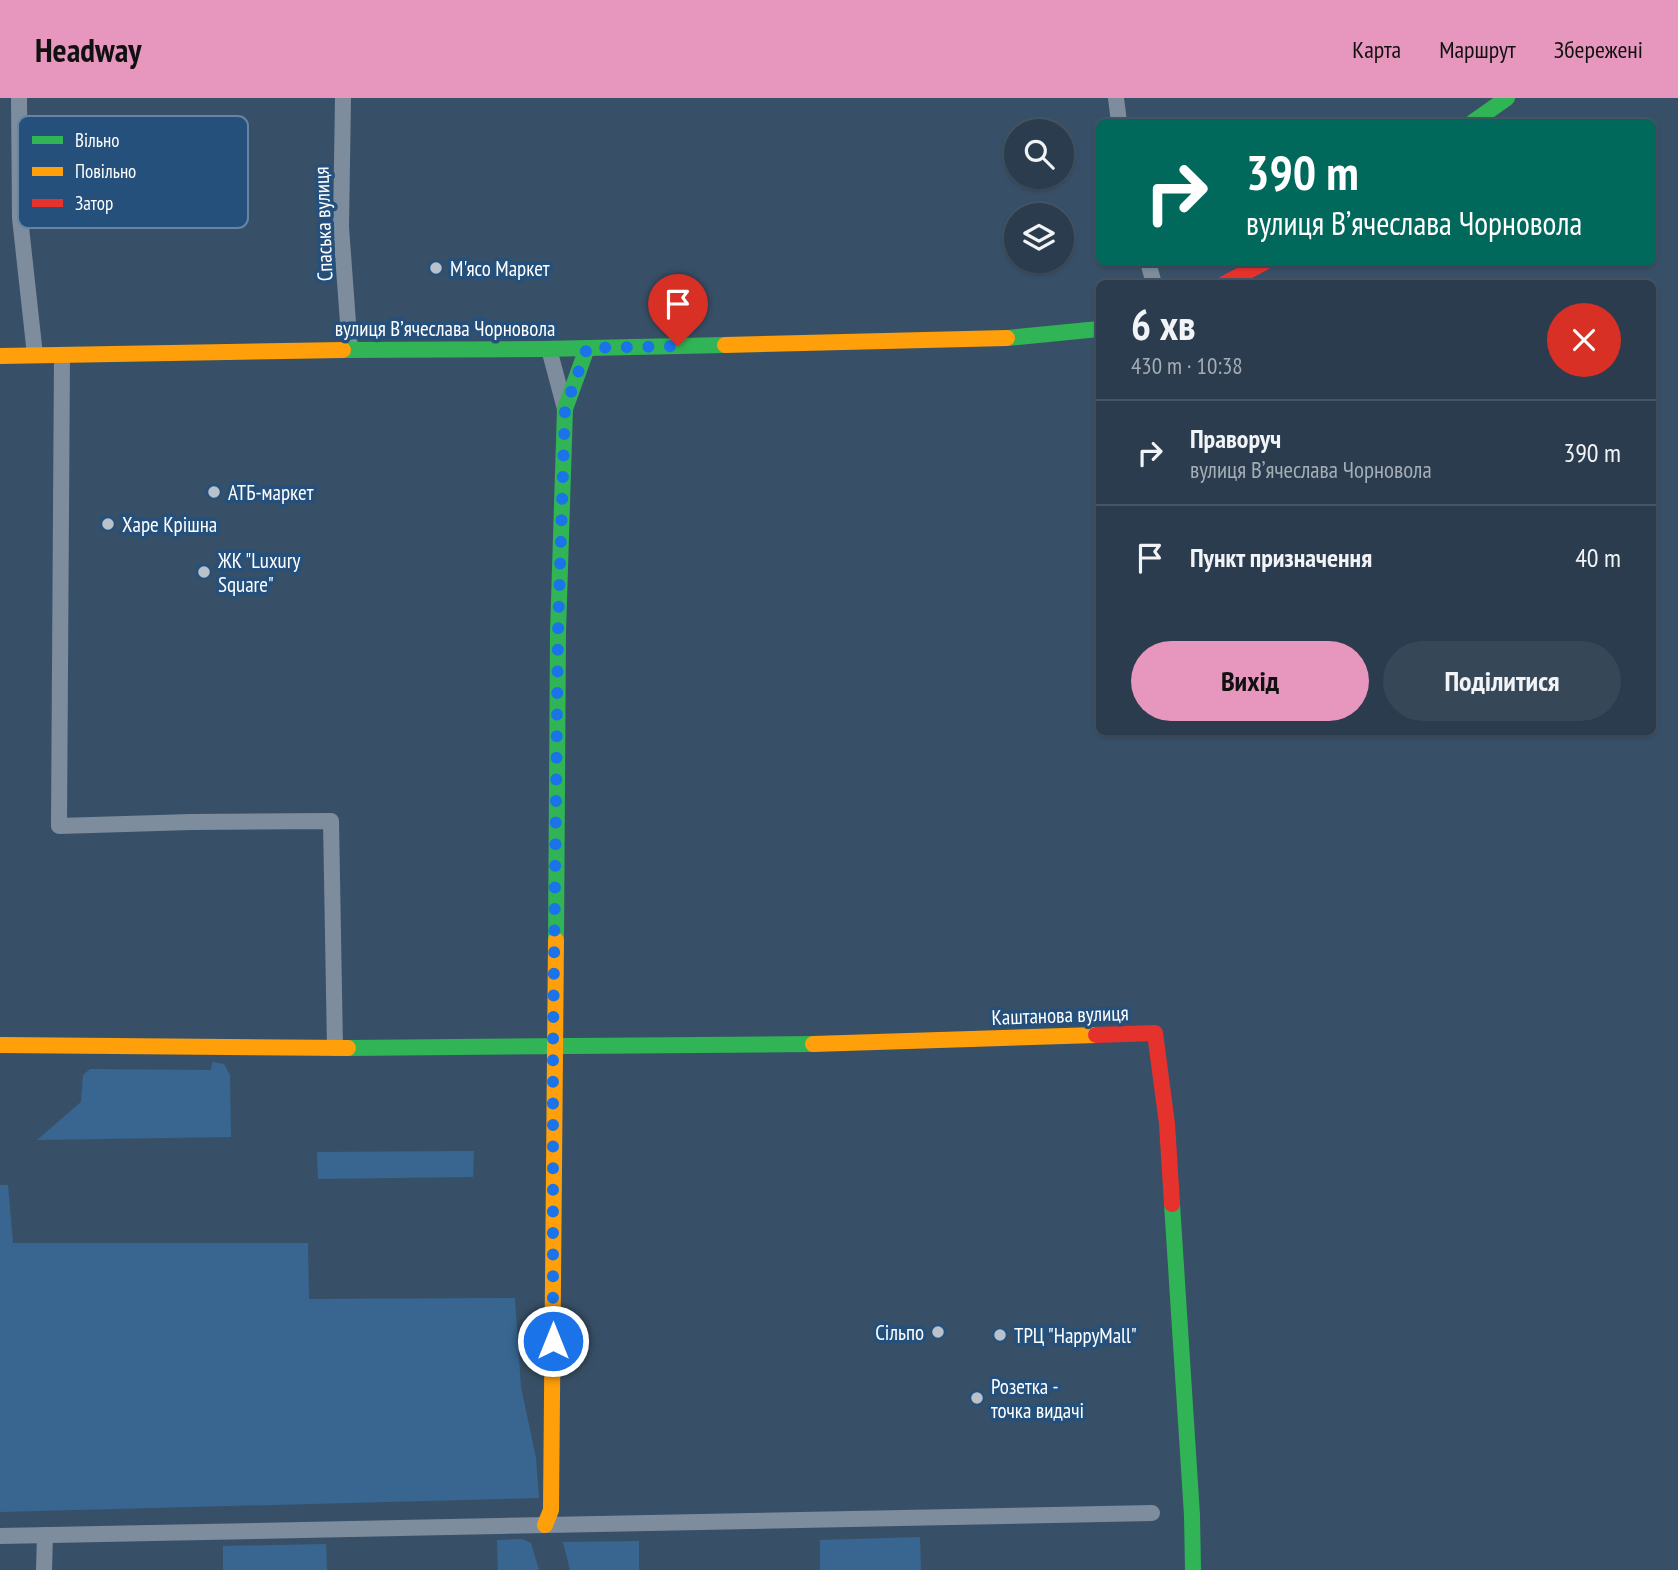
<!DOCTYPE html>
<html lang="uk">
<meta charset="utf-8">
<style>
:root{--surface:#2a3c4d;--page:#364757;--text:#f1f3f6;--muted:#a5adb6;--line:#465665;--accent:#e797bd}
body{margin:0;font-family:"PT Sans Narrow",sans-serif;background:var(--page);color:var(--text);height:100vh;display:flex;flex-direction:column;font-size:26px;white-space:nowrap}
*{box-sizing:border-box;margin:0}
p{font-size:23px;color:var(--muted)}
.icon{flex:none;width:38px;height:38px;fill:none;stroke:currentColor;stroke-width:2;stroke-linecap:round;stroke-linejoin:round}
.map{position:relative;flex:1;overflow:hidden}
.details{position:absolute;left:1096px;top:182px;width:560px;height:455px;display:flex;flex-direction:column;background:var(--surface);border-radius:10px;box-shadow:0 2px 5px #0004,0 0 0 2px var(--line)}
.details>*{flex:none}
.guide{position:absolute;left:1096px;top:21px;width:560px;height:147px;border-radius:10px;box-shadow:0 2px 5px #0004,0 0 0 2px var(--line);background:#00695c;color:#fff;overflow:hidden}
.buttons{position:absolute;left:1004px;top:21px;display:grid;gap:14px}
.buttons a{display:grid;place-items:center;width:70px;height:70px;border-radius:50%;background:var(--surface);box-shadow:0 2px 5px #0004,0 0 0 2px var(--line);font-size:35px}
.pin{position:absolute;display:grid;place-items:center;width:60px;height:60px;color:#fff;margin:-72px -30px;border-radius:50% 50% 50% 0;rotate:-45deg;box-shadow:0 0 7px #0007}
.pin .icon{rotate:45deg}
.me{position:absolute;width:77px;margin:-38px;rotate:0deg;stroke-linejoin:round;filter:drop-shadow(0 0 5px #0008)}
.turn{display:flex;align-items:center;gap:24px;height:147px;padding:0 35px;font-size:32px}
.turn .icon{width:91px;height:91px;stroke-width:2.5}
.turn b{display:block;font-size:49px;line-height:60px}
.round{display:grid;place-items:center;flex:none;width:74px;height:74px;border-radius:37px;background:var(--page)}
.headline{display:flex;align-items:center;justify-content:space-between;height:119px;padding:0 35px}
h1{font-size:42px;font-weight:800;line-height:52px}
.cta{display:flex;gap:14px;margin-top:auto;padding:14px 35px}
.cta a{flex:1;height:80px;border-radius:42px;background:var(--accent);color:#111;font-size:28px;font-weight:800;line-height:80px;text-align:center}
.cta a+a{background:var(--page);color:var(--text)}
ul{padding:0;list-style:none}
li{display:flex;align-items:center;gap:21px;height:105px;padding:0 35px;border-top:2px solid var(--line)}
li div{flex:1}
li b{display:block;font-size:26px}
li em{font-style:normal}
header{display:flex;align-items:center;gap:42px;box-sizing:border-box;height:98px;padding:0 35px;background:var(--accent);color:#111}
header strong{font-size:33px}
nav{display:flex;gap:38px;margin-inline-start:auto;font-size:24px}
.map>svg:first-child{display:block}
.green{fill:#386691}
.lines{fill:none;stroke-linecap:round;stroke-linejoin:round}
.street{stroke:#7d8d9e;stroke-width:16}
.fast{stroke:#30b455;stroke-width:16}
.slow{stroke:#ff9f0a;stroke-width:16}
.jam{stroke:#e5322d;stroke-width:16}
.route{stroke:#1a73e8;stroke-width:12;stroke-dasharray:0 21.6}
.poi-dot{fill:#b9c2ca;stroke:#24507b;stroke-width:2.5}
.labels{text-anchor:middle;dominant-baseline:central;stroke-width:7;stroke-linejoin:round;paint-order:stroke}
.street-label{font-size:21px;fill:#fff;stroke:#24507b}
.poi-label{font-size:21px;fill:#fff;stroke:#24507b;text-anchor:start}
.key{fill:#24507b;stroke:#6684a3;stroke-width:2}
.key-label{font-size:19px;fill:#fff}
</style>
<header>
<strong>Headway</strong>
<nav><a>Карта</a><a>Маршрут</a><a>Збережені</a></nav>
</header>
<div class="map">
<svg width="1678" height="1472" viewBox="0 0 1678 1472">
<rect width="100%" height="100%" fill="#385067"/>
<g class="green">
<polygon points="212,964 224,966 230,977 231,1039 37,1042 81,1004 83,977 90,971 211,972"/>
<polygon points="474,1053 473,1079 318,1081 317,1054"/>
<polygon points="0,1087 8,1087 13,1145 308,1145 309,1201 515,1200 521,1289 536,1360 539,1400 0,1414"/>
<polygon points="920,1439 921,1472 820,1472 820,1442"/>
<polygon points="522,1441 531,1445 539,1472 498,1472 497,1442"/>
<polygon points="639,1443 639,1472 570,1472 563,1444"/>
<polygon points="326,1446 327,1472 223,1472 223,1448"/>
</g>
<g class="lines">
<g class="street">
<polyline points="19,0 20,120 35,257"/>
<polyline points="343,0 341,129 350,252"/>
<polyline points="1116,0 1119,24"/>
<polyline points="1148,164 1154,186"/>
<polyline points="549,251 565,311"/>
<polyline points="62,257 59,728 191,724 331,723 335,950"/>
<polyline points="0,1438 1152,1415"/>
<polyline points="44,1472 45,1437"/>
</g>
<g class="fast">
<polyline points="1473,24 1507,0"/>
<polyline points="1007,240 1099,231"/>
<polyline points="343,252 544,251 725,247"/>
<polyline points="556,842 558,534 565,311 587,250"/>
<polyline points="348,950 813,946"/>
<polyline points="1172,1106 1192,1417 1193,1472"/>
</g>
<g class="slow">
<polyline points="725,247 1007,240"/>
<polyline points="0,258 343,252"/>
<polyline points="813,946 1096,937"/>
<polyline points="0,947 348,950"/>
<polyline points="545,1427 551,1412 556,842"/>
</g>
<g class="jam">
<polyline points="1224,186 1265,164"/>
<polyline points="1096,937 1155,935 1167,1026 1172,1106"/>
</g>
</g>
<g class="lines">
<polyline class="route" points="553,1243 553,949 558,534 565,311 587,250 678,248"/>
</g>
<g class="poi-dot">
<circle cx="436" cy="170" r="7"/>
<circle cx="214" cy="394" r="7"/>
<circle cx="108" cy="426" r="7"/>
<circle cx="204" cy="474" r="7"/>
<circle cx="938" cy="1234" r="7"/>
<circle cx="1000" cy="1237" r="7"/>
<circle cx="977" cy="1300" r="7"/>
</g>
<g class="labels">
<g class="street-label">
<text transform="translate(323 126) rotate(-92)">Спаська вулиця</text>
<text x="445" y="230">вулиця Вʼячеслава Чорновола</text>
<text transform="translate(1060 917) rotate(-2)">Каштанова вулиця</text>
</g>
<g class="poi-label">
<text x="450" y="170">М'ясо Маркет</text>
<text x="228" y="394">АТБ-маркет</text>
<text x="122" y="426">Харе Крішна</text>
<text x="218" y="462">ЖК "Luxury<tspan x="218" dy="24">Square"</tspan></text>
<text x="924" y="1234" text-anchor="end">Сільпо</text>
<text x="1014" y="1237">ТРЦ "HappyMall"</text>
<text x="991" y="1288">Розетка -<tspan x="991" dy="24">точка видачі</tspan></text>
</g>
</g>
<rect x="18" y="18" width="230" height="112" rx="10" class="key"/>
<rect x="32" y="38" width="31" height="8" fill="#30b455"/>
<rect x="32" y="69" width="31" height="9" fill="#ff9f0a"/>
<rect x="32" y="101" width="31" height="8" fill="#e5322d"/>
<g class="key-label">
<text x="75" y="49">Вільно</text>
<text x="75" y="80">Повільно</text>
<text x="75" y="112">Затор</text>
</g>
</svg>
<div class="buttons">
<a><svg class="icon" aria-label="search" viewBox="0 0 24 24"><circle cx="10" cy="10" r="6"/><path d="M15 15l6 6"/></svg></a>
<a><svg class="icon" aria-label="layers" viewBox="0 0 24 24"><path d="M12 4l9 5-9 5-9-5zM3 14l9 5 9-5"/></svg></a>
</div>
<div class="pin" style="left:678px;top:248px;background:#d93025"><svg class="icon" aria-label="arrive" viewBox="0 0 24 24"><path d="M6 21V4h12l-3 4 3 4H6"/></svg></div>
<svg class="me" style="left:553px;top:1243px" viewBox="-20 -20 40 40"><circle r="17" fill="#1a73e8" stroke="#fff" stroke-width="3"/><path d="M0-11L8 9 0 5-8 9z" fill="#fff"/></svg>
<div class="guide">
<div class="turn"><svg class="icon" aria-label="right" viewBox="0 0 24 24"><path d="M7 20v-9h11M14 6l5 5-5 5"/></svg><div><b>390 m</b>вулиця Вʼячеслава Чорновола</div></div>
</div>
<section class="details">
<div class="headline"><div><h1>6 хв</h1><p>430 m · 10:38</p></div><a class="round" style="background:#d93025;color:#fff"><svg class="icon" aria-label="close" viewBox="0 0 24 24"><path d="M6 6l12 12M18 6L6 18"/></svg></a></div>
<ul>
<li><svg class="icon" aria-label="right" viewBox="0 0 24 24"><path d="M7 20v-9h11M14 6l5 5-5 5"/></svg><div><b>Праворуч</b><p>вулиця Вʼячеслава Чорновола</p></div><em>390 m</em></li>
<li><svg class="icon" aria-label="arrive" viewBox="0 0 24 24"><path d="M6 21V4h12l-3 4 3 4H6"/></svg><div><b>Пункт призначення</b></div><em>40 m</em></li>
</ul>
<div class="cta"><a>Вихід</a><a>Поділитися</a></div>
</section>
</div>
